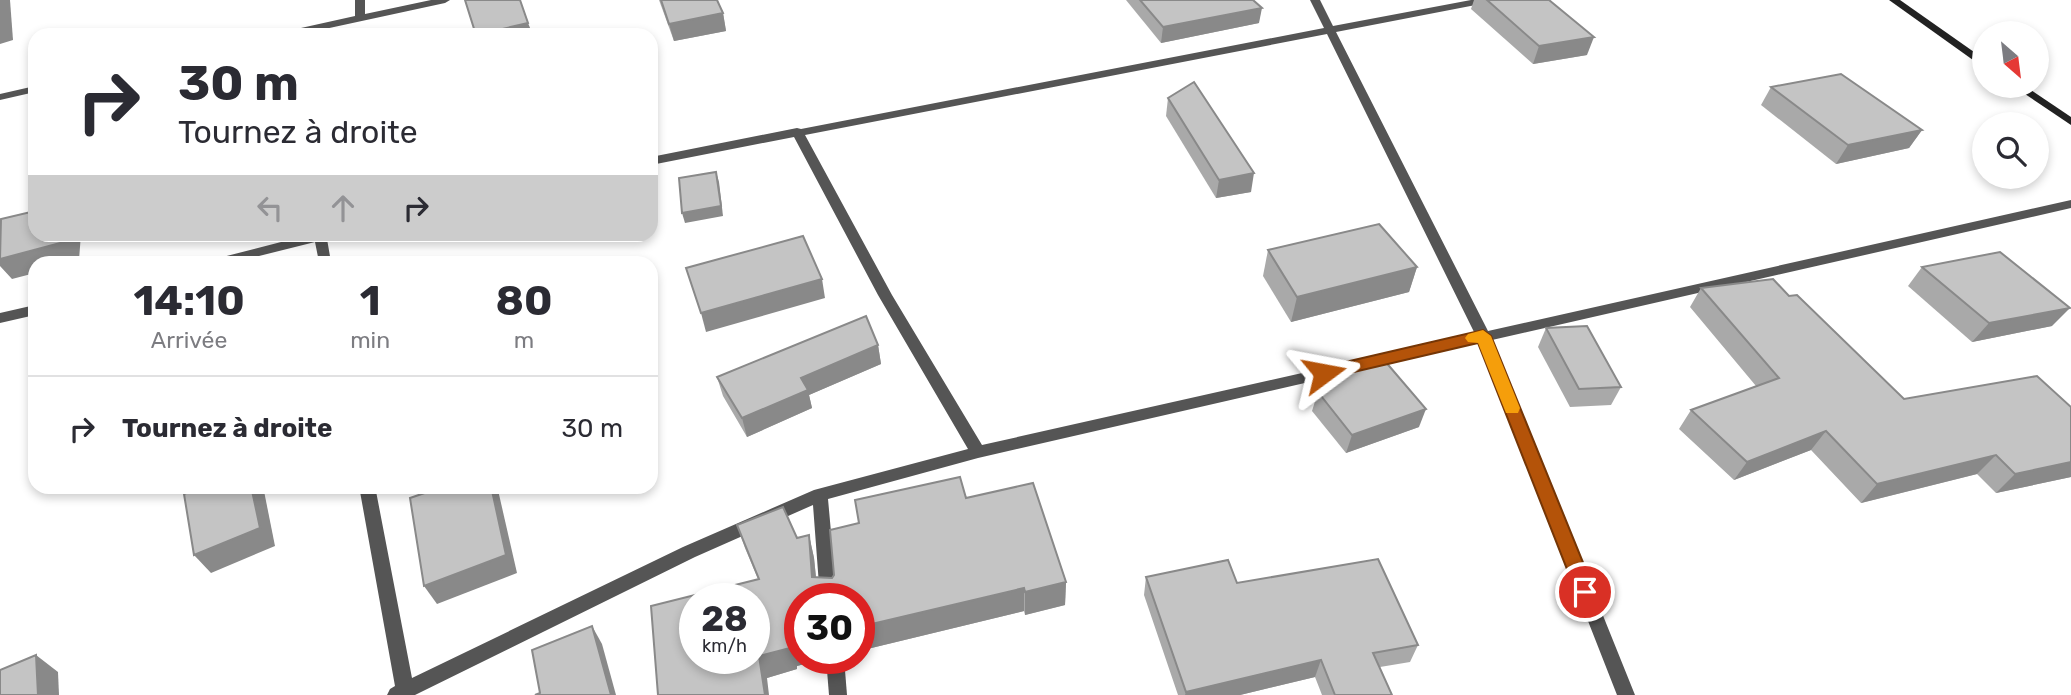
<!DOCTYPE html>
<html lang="fr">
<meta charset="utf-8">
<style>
:root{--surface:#fff;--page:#f7f7f7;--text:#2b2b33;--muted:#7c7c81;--line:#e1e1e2}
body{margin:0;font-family:Rubik,sans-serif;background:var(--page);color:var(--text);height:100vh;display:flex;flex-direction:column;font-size:26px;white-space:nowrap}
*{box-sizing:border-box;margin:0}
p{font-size:23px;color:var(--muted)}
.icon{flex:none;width:38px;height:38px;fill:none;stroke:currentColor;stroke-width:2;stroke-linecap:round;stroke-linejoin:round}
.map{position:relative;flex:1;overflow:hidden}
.drawer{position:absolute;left:28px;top:256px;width:630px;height:238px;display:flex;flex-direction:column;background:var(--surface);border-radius:21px;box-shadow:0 4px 10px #0003}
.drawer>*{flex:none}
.top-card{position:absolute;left:28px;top:28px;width:630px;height:214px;border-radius:21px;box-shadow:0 4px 10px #0003;background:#fff;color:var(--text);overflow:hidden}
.needle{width:46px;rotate:152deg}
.controls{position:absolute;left:1972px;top:21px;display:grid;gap:14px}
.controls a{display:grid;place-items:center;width:77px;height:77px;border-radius:50%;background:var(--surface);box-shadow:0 4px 10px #0003;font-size:35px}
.speed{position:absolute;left:679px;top:583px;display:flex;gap:14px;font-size:35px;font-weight:700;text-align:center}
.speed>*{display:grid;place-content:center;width:91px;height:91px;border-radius:50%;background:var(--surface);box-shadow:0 4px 10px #0003;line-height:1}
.speed small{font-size:18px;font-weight:400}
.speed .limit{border:10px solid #d22;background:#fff;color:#111}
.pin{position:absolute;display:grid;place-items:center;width:60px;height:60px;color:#fff;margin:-30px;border:4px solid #fff;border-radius:50%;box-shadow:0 2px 7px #0007}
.me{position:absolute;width:77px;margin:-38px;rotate:77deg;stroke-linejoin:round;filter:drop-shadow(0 0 5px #0008)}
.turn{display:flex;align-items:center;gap:24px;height:147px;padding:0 35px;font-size:32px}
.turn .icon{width:91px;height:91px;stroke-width:2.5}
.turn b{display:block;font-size:49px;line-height:60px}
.lanes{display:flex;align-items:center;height:66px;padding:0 35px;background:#0003;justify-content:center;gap:35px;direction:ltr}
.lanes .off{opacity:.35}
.eta{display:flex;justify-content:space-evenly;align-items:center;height:119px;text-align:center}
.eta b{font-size:42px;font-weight:700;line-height:49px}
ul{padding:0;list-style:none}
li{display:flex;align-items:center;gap:21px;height:105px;padding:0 35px;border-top:2px solid var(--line)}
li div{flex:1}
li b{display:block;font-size:26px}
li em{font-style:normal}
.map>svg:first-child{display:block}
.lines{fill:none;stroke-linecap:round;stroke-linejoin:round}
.street{fill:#555;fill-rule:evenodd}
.secondary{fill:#222;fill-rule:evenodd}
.wall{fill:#a9a9a9}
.shaded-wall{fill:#898989}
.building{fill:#c4c4c4;stroke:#898989;stroke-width:2;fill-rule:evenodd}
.route{fill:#b45309;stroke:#753606;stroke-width:2}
.slow{fill:#f59e0b}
</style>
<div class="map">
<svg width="2071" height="695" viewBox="0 0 2071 695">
<rect width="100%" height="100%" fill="#fff"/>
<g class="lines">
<g class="street">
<polygon points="355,0 365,0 365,14 431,0 450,0 445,3 297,35 278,35 283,32 355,16"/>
<path d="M1310,0H1320L1333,26L1471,0H1491L1486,3L1336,32L1488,331L2071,200V208L1492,340L1635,695H1617L1479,343L978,458L828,499L837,598H820L813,505L695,557L415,695H387L390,689L395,686L359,486H375L412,678L683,547L814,490L968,449L878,295L794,137L651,165V157L797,128L801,129L1324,28ZM1327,34L1475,334L982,445L892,295L805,135Z"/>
<polygon points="35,86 35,92 0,100 0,94"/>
<polygon points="312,234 336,234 327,239 331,262 319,262 315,242 235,262 214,262 215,259"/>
<polygon points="35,305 35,315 0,323 0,313"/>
<polygon points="826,658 844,658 847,695 829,695"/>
</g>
<g class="secondary">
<polygon points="1889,0 1900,0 1984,59 1984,66 1980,65"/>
<polygon points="2013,86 2025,86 2071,117 2071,125"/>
</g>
</g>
<g class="wall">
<polygon points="659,0 717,0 723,13 726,31 674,41"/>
<polygon points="1126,0 1253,0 1259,23 1161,43"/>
<polygon points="1474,0 1549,0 1587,55 1533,64 1471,9"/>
<polygon points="1771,87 1922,130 1909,148 1836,164 1761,105"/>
<polygon points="1168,98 1251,192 1216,198 1166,116"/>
<polygon points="1268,250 1417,267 1409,292 1291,322 1263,276"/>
<polygon points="1922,267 2052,326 1972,342 1908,286"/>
<polygon points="1701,288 1789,296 1904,399 2071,407 2071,477 1996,493 1977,474 1861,503 1811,450 1734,480 1679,429 1691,410 1756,386 1690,307"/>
<polygon points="1546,328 1621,387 1611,405 1570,407 1538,347"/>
<polygon points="878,345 881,364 809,395 812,408 747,437 723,396 717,377"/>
<polygon points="1318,392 1419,427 1346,453 1312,411"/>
<polygon points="966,498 1066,582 1065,605 1025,615 1024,611 859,651 859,598 800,598 800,658 824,658 823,659 797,666 797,669 767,678 658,695 758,579 745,548 737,525 797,538 809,535 814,558 816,577 832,578"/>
<polygon points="1146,577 1237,583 1418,645 1410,662 1380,667 1392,695 1322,695 1315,677 1240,695 1178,695 1144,595"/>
</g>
<g class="shaded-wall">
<polygon points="0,0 10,0 13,40 0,44"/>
<polygon points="1262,8 1259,23 1161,43 1163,27"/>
<polygon points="723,13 726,31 674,41 669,24"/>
<polygon points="528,23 533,35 479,35"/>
<polygon points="1594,37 1587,55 1533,64 1539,46"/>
<polygon points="651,117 655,129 651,130"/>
<polygon points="1922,130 1909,148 1836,164 1848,145"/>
<polygon points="716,172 719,182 723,216 685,223 682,213"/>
<polygon points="1254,173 1251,192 1216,198 1219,180"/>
<polygon points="64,234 81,234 79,260 72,262 35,262 35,273 12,279 0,266 0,259"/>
<polygon points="1417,267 1409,292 1291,322 1297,297"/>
<polygon points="822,279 825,298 706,332 701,313"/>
<polygon points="2070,308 2052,326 1972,342 1989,323"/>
<polygon points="878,345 881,364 809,395 812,408 747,437 742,418 801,378"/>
<polygon points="1426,409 1419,427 1346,453 1352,435"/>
<polygon points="1826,431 1811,450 1734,480 1747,462"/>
<polygon points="1996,455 1977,474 1861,503 1877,484"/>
<polygon points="2071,462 2071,477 1996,493 2015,474"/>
<polygon points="251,486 263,486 275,546 211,573 194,555"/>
<polygon points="491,486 497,486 498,490 517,573 437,604 424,586"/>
<polygon points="809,535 814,558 818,598 812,577"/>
<polygon points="1066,582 1065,605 1025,615 1025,592"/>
<polygon points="1024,588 1024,611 859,651 859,627"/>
<polygon points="592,626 602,644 616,695 611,695"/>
<polygon points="800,642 800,658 824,658 823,659 797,666 797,669 767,678 769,695 765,695 759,656 790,644"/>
<polygon points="36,655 58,672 59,695 38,695"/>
<polygon points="1321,660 1315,677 1240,695 1185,695 1186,692"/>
</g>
<g class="building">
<polygon points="465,0 520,0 528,23 476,35"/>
<polygon points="661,0 717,0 723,13 669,24"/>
<polygon points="1140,0 1253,0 1262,8 1163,27"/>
<polygon points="1487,0 1549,0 1594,37 1539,46"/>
<polygon points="1841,74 1922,130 1848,145 1771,87"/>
<polygon points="1194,82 1254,173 1219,180 1168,98"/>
<polygon points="716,172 721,206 682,213 679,178"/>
<polygon points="35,211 35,234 64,234 64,242 0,259 1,219"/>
<polygon points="1379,224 1417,267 1297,297 1268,250"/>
<polygon points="803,236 822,279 701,313 686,268"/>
<polygon points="2000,252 2070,308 1989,323 1922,267"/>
<polygon points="1773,279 1789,296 1797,295 1904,399 2037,376 2071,407 2071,462 2015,474 1996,455 1877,484 1826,431 1747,462 1691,410 1779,378 1701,288"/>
<polygon points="866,316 878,345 801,378 808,390 742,418 717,377"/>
<polygon points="1587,326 1621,387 1579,389 1546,328"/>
<polygon points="1384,360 1426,409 1352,435 1318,392 1346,372"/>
<path d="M960,477L966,498L1033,483L1066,582L1025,592L1024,588L859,627V598H800V642L790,644V648L759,656L765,695H658L651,606L759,579L737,525L783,507L797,538L809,535L812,577L832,578L834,575L830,530L859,523L855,500ZM695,598H754V658H695Z"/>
<polygon points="202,486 251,486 260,528 194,555 184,494"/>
<polygon points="445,486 491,486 506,555 424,586 410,498"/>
<polygon points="1378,559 1418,645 1373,653 1392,695 1335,695 1321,660 1186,692 1146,577 1228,560 1237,583"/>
<polygon points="592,626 611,695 535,695 540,693 532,650"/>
<polygon points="36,655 38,695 0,695 0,670"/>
</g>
<polygon class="route" points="1483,330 1491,336 1595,592 1592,598 1585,601 1579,598 1576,592 1478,343 1324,379 1316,373 1324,367"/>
<polygon class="slow" points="1483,330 1491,336 1520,408 1518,413 1506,413 1478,343 1468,342 1465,338 1468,334"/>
</svg>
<div class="controls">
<a><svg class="needle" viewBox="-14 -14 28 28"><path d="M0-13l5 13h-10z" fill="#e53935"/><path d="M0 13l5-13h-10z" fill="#7c7c81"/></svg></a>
<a><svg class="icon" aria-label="search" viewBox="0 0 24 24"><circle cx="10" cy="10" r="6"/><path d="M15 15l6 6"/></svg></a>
</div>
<div class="speed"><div>28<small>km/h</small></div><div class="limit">30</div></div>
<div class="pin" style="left:1585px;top:592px;background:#d93025"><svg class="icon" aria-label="arrive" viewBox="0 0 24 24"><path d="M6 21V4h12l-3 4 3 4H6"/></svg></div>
<svg class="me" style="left:1324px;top:373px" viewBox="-20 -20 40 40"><path d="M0-17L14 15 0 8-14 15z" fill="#b45309" stroke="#fff" stroke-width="4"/></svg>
<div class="top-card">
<div class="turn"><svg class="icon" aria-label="right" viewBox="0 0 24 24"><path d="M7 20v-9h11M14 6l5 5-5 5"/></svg><div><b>30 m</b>Tournez à droite</div></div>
<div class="lanes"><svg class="icon off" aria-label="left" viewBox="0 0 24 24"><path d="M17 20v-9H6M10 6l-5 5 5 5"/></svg><svg class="icon off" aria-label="ahead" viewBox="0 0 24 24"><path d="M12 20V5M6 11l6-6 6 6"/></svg><svg class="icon" aria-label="right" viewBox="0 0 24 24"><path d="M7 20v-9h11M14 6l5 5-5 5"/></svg></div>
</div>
<section class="drawer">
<div class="eta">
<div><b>14:10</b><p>Arrivée</p></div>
<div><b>1</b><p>min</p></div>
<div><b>80</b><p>m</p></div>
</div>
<ul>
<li><svg class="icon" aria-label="right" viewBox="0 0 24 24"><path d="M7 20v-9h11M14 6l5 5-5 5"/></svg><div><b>Tournez à droite</b></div><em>30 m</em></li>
</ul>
</section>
</div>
